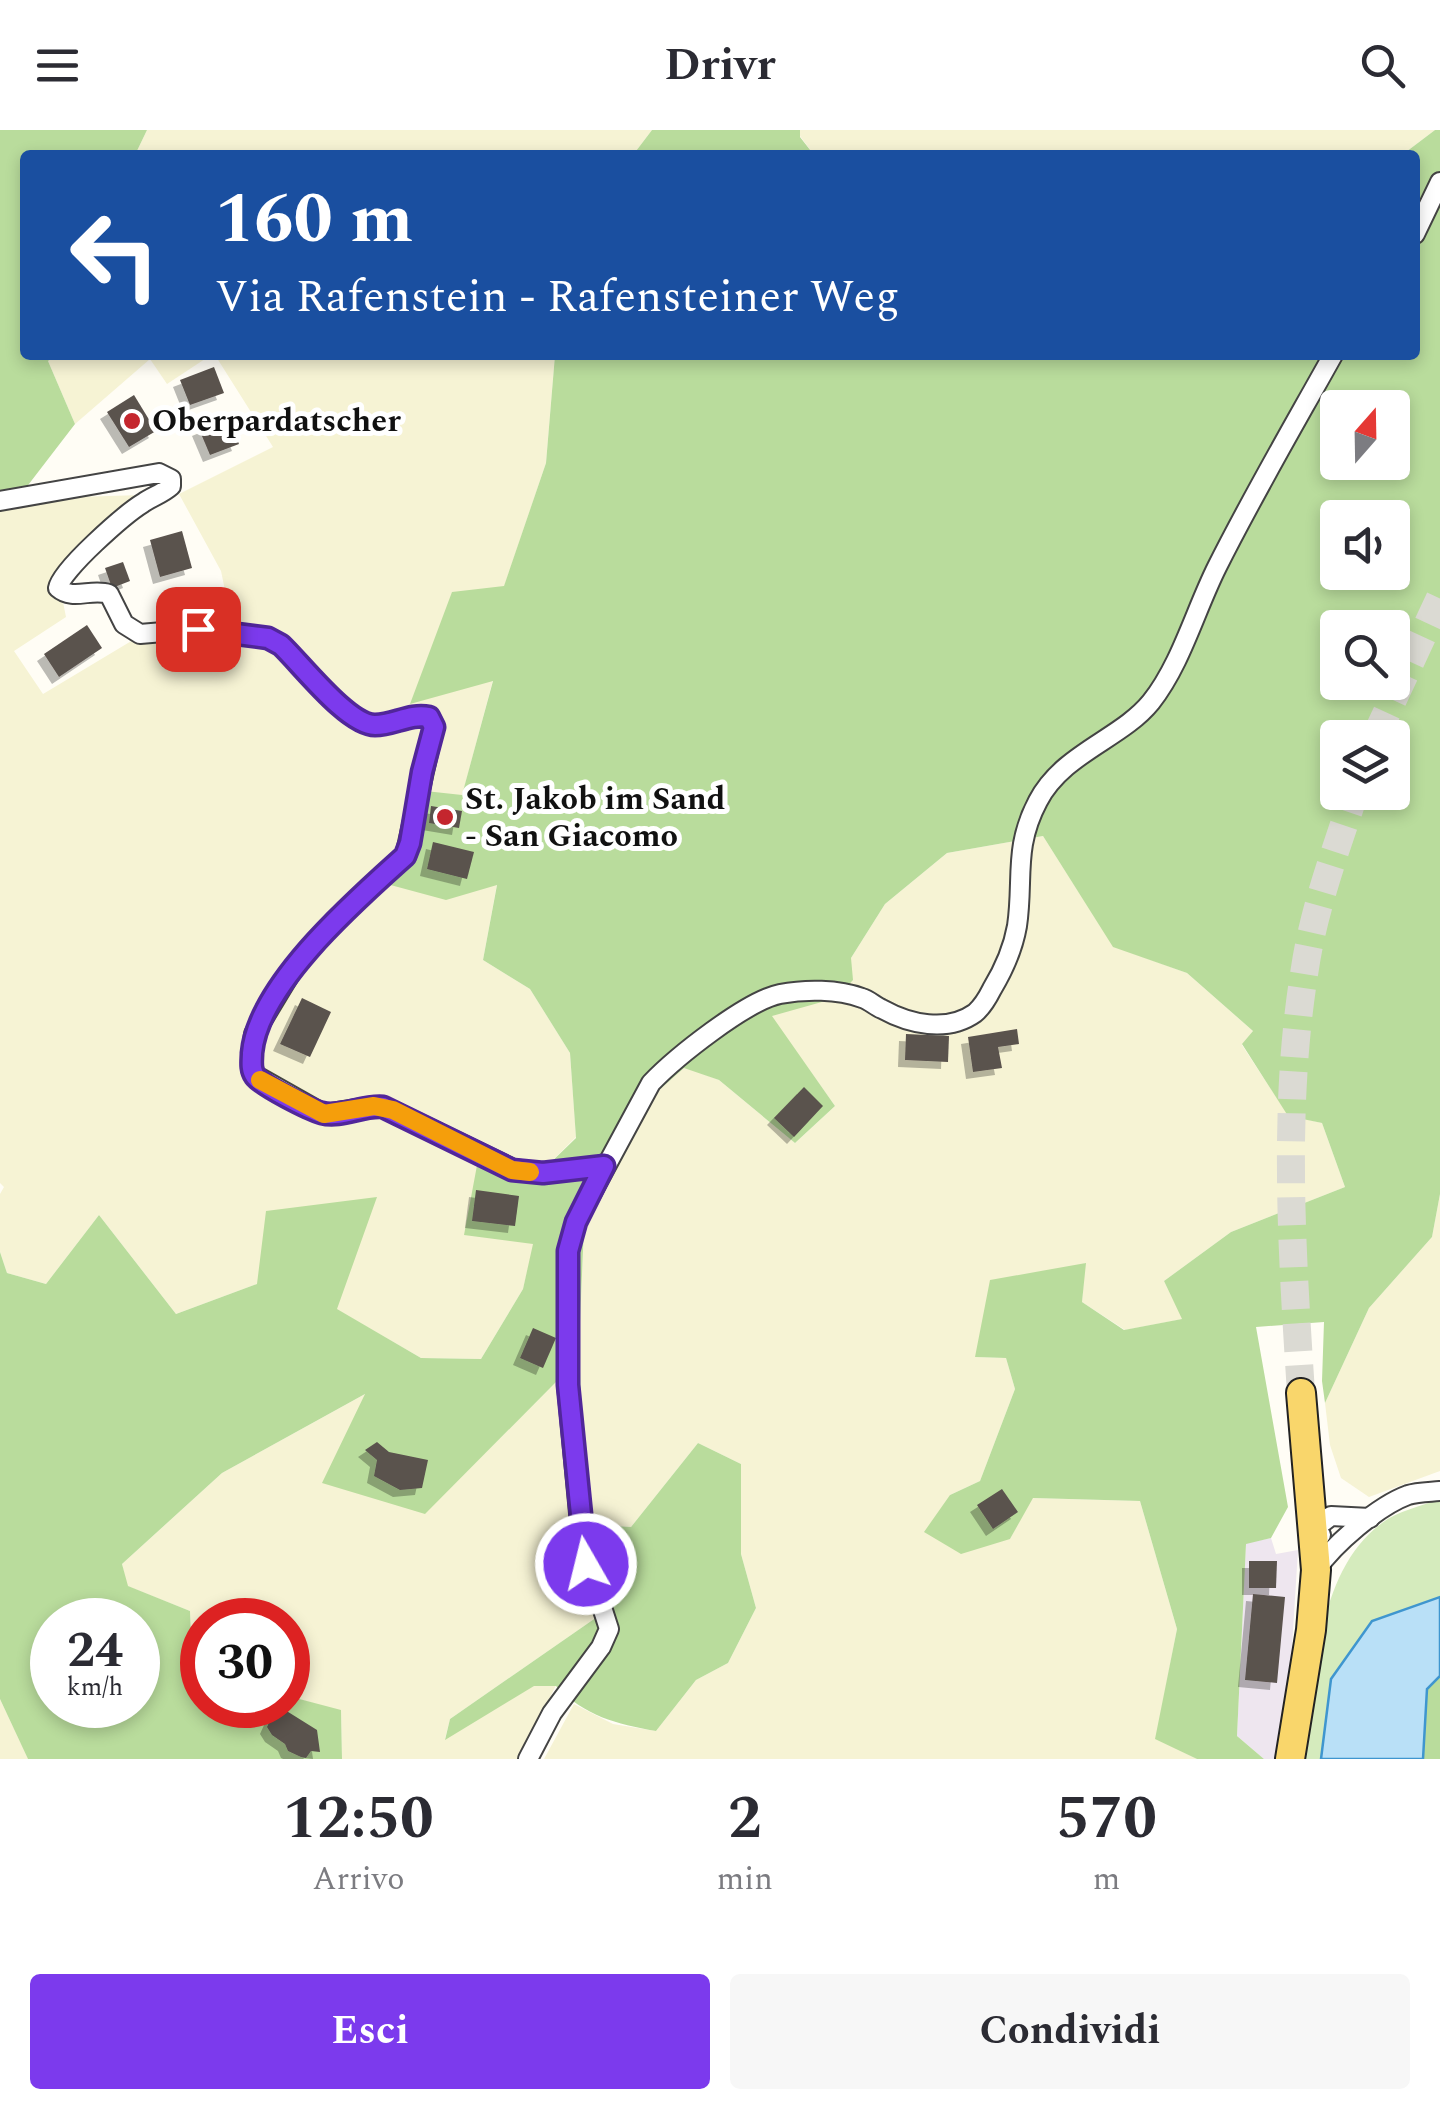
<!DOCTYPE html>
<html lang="it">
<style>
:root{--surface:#fff;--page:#f7f7f7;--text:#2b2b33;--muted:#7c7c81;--accent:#7c3aed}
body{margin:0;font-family:Spectral,serif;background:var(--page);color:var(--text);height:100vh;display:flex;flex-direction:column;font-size:38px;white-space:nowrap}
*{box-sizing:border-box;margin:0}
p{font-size:32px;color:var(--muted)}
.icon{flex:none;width:55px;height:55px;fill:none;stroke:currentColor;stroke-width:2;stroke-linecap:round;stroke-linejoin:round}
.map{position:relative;height:1629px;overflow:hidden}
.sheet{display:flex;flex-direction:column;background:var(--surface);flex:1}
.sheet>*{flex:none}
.top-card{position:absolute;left:20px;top:20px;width:1400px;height:210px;border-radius:10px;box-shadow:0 5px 15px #0003;background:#1a4fa0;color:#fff;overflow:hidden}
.needle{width:65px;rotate:20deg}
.fabs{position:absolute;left:1320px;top:260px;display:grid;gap:20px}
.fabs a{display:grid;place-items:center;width:90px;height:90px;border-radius:10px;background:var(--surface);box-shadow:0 5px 15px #0003;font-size:50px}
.speed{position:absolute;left:30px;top:1468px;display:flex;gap:20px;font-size:50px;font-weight:700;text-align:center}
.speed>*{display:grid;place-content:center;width:130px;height:130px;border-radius:50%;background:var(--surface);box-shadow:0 5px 15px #0003;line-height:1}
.speed small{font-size:25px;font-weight:400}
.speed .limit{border:15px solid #d22;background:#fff;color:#111}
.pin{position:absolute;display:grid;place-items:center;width:85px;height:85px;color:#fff;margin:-42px;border-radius:20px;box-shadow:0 5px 15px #0006}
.me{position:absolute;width:110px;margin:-55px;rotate:352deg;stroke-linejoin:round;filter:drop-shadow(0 0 8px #0008)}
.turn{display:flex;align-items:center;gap:35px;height:210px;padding:0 30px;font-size:45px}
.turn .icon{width:130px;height:130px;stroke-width:2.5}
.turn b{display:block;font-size:70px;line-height:85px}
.eta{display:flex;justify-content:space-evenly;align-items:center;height:170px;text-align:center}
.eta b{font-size:60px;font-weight:700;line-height:70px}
.cta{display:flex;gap:20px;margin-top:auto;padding:20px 30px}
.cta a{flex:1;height:115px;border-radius:10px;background:var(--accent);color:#fff;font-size:40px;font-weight:700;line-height:115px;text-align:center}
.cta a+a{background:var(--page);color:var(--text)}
header{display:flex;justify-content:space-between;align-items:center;height:130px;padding:0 30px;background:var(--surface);font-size:45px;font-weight:700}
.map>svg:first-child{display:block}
.industrial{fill:#eee6ef}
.farmland{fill:#f6f3d4}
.green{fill:#d5ebbd}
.forest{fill:#b9dc9c;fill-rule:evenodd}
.water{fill:#b9e0f7;stroke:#3f96cf;stroke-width:2.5}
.building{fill:#5a524d;filter:url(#shadow)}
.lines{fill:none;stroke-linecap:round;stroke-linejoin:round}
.primary-tunnel{stroke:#dbdad3;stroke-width:28;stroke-dasharray:28 14;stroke-linecap:butt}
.street-casing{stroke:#444;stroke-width:22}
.primary-casing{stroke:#222;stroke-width:32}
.street{stroke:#fff;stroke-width:18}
.primary{stroke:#f9d66b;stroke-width:28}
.route-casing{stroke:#51269a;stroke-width:25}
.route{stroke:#7c3aed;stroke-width:18}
.slow{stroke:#f59e0b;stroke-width:18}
.poi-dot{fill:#c4262e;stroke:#fff;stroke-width:4}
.labels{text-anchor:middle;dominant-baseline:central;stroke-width:10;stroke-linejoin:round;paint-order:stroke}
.poi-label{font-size:32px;font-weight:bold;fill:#111;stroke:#fff;text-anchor:start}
</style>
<header><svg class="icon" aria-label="menu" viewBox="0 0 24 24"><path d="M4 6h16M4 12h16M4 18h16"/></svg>Drivr<svg class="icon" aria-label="search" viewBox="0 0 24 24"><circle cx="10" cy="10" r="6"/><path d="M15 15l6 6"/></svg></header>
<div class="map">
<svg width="1440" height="1629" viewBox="0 0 1440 1629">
<defs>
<filter id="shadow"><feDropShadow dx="-7" dy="7" stdDeviation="0" flood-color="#0004"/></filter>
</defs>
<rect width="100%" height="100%" fill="#fffdf5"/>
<polygon class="industrial" points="1271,1408 1276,1424 1298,1420 1285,1629 1264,1629 1237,1606 1246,1413"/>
<g class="farmland">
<polygon points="147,0 652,0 633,25 135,25"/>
<polygon points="800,0 1435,0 1402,25 1366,25 1359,21 1353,25 814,25 800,6"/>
<polygon points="55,225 211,225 167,254 150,229 75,294 48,231"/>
<polygon points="215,225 555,225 546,333 504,457 411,573 493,550 462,666 497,754 483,830 530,859 570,923 576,1007 544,1039 534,1114 523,1159 481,1229 421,1228 336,1179 376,1067 257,1154 176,1184 99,1085 46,1154 7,1143 0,1122 0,1064 4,1057 0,1053 0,381 12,376 76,367 142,365 57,442 66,487 14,521 43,564 133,510 235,508 221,441 179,364 273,317"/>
<polygon points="1043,706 1113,816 1187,843 1253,901 1242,915 1288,985 1322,993 1345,1057 1231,1102 1164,1151 1183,1189 1125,1200 1082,1172 1085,1133 975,1227 1006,1228 1015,1259 980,1351 950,1365 1010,1409 1032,1368 1140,1371 1177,1499 1156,1608 1197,1629 544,1629 574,1574 613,1594 656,1601 696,1550 728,1533 756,1478 741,1424 741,1334 698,1313 631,1397 600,1395 585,1377 579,1215 584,1099 657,962 685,937 719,950 795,1013 835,976 771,886 851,828 885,774 947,723"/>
<polygon points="1440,1064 1440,1341 1369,1367 1341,1348 1330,1315 1325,1273 1369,1178 1432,1107"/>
<polygon points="560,1248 597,1487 450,1589 445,1609 533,1556 556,1555 520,1629 342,1629 341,1581 288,1566 288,1490 202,1490 202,1571 193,1553 190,1481 127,1456 122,1434 222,1343 367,1263 425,1383"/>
<polygon points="0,1569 27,1626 28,1629 0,1629"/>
<polygon points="204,1575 259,1575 249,1594 206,1579"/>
</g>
<path class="green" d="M1440,1369V1467L1372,1491L1331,1549L1321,1629H1302C1315,1553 1315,1442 1382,1393C1397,1381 1422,1376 1440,1369Z"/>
<g class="forest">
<polygon points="0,0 147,0 135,25 25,25 25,225 55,225 48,231 75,294 12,376 0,381"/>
<polygon points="652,0 800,0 800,7 814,25 633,25"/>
<path d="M1435,0H1440V1064L1432,1107L1369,1178L1325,1273L1322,1251L1324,1192L1256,1197L1288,1377L1271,1408L1246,1414L1237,1606L1264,1629H1197L1155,1609L1177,1499L1140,1371L1033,1368L1010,1409L961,1424L924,1402L950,1365L980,1351L1015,1259L1006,1228L975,1227L990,1150L1086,1133L1082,1172L1124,1200L1182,1189L1164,1151L1231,1102L1345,1057L1322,993L1288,986L1242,914L1253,901L1187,843L1113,817L1043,706L947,723L885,774L851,828L853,850L836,868L772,886L835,976L795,1013L719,950L684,938L657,962L584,1098L579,1215L585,1377L600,1395L631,1397L698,1313L741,1334V1424L756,1478L728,1533L696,1550L656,1601C616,1594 585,1586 556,1556H534L445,1610L450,1589L597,1487L575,1417L559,1249L425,1384L322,1353L365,1264L222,1343L122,1434L128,1456L190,1481L193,1553L207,1579L249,1593L259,1575H288V1566L341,1580L342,1629H28L0,1569V1122L7,1143L46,1154L99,1085L176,1184L257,1154L266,1081L377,1067L337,1179L421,1228L481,1229L523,1159L533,1114L464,1105L478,1030L544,1039L576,1008L570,923L530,859L483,830L497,755L446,770L372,750L407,707V659L462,665L493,551L410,574L452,462L504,456L546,333L555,225H1415V25H1402ZM1338,278H1392V332H1338ZM1338,388H1392V442H1338ZM1338,498H1392V552H1338ZM1338,608H1392V662H1338ZM52,1490H138V1575H52Z"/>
<polygon points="1440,1546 1440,1629 1423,1629 1427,1559"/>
</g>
<polygon class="water" points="1440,1467 1440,1546 1427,1559 1423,1629 1321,1629 1331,1549 1372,1491"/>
<g class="building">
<polygon points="214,237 224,263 190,275 180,250"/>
<polygon points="134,265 156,301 129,317 107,282"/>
<polygon points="228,287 239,314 210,325 199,299"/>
<polygon points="182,401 192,438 160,447 150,410"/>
<polygon points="123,432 130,451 112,458 105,438"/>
<polygon points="87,495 102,518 59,547 44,524"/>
<polygon points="431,676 462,681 459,698 429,693"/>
<polygon points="433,712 474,722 467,749 427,739"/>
<polygon points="302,868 331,882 310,927 280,914"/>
<polygon points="1017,899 1019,914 998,917 1002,938 973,942 968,907"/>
<polygon points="906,904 949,906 948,932 905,930"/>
<polygon points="804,957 823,976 794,1007 774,988"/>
<polygon points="476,1060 519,1066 515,1096 472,1091"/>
<polygon points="533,1198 556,1208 543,1238 520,1228"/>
<polygon points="377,1312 389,1322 428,1330 422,1358 400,1360 374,1346 377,1330 365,1320"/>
<polygon points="1002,1359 1018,1382 993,1399 977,1375"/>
<polygon points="1249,1431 1277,1431 1276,1458 1249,1458"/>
<polygon points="1253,1464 1285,1467 1277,1553 1245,1550"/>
<polygon points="277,1575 317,1600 320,1622 311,1621 306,1628 301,1627 288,1621 285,1614 272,1605 267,1597"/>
</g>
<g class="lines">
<g class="primary-tunnel">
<polyline points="1375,608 1440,468"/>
<path d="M1301,1263C1292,1123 1282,977 1305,838C1314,778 1336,719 1355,662"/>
</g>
<g class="street-casing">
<g id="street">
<polyline points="1415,104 1440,52"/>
<path d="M0,371L159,343L171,349V356C162,364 153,366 143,373C125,384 61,440 58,458C73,471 91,458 109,464L124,494L140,504L198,499L268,508L281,515C302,536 347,596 375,595C394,595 410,583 429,587L434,597L405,726L335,790L295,836L254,904L251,930L255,945L324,984L374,976L393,981L513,1039L543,1043L604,1037"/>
<polyline points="1321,1405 1314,1399 1331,1386 1370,1388"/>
<path d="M1316,1440C1334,1414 1378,1376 1408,1365C1417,1362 1430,1362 1440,1361"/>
<path d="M528,1629L552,1583L601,1517L609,1499L582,1415L567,1255L568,1121L576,1092L651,953C676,927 746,871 780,864C805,859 838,859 862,868C869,870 875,876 882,879C909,894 947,903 975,883C982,877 988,867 992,859C1004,839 1013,819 1017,796C1024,749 1013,718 1038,671C1063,623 1121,609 1151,572C1181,534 1195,481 1217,437C1253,365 1294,295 1333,225"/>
</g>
</g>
<g class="primary-casing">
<polyline id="primary" points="1290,1629 1311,1500 1316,1440 1301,1263"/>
</g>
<use href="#street" class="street"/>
<use href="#primary" class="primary"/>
</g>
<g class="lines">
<g class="route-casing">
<path id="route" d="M198,499L268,508L281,515C302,535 348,595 375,595C394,595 410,583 429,587L434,597L422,642L410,713L405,726C356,770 258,855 252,923C252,930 250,939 255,946C261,955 310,980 322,983C341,988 363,975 383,977L512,1040L543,1043L604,1036L576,1092L568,1121V1255L586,1434"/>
</g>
<use href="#route" class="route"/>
<polyline class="slow" points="260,950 324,984 374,976 393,980 512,1040 530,1042"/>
</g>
<g class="poi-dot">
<circle cx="132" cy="291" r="10"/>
<circle cx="445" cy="687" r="10"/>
</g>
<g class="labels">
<g class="poi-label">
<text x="152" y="291">Oberpardatscher</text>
<text x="465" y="669">St. Jakob im Sand<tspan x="465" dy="37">- San Giacomo</tspan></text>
</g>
</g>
</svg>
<div class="fabs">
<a><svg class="needle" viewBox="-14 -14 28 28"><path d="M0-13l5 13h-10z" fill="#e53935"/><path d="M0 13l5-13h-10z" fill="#7c7c81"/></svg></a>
<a><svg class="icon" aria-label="sound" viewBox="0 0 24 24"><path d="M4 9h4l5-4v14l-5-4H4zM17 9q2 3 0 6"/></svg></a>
<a><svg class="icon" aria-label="search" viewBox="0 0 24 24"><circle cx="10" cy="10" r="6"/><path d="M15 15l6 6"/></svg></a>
<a><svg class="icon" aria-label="layers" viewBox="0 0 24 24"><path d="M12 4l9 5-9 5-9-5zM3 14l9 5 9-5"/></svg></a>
</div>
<div class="speed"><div>24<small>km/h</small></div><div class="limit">30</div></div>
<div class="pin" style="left:198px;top:499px;background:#d93025"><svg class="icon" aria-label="arrive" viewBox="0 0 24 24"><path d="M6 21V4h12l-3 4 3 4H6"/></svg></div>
<svg class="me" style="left:586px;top:1434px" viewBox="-20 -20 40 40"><circle r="17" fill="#7c3aed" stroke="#fff" stroke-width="3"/><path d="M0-11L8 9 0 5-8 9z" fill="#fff"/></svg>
<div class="top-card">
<div class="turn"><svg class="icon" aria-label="left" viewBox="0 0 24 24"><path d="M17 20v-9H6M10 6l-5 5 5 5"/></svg><div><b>160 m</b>Via Rafenstein - Rafensteiner Weg</div></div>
</div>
</div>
<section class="sheet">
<div class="eta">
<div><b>12:50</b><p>Arrivo</p></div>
<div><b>2</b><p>min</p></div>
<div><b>570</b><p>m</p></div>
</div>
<div class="cta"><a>Esci</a><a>Condividi</a></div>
</section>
